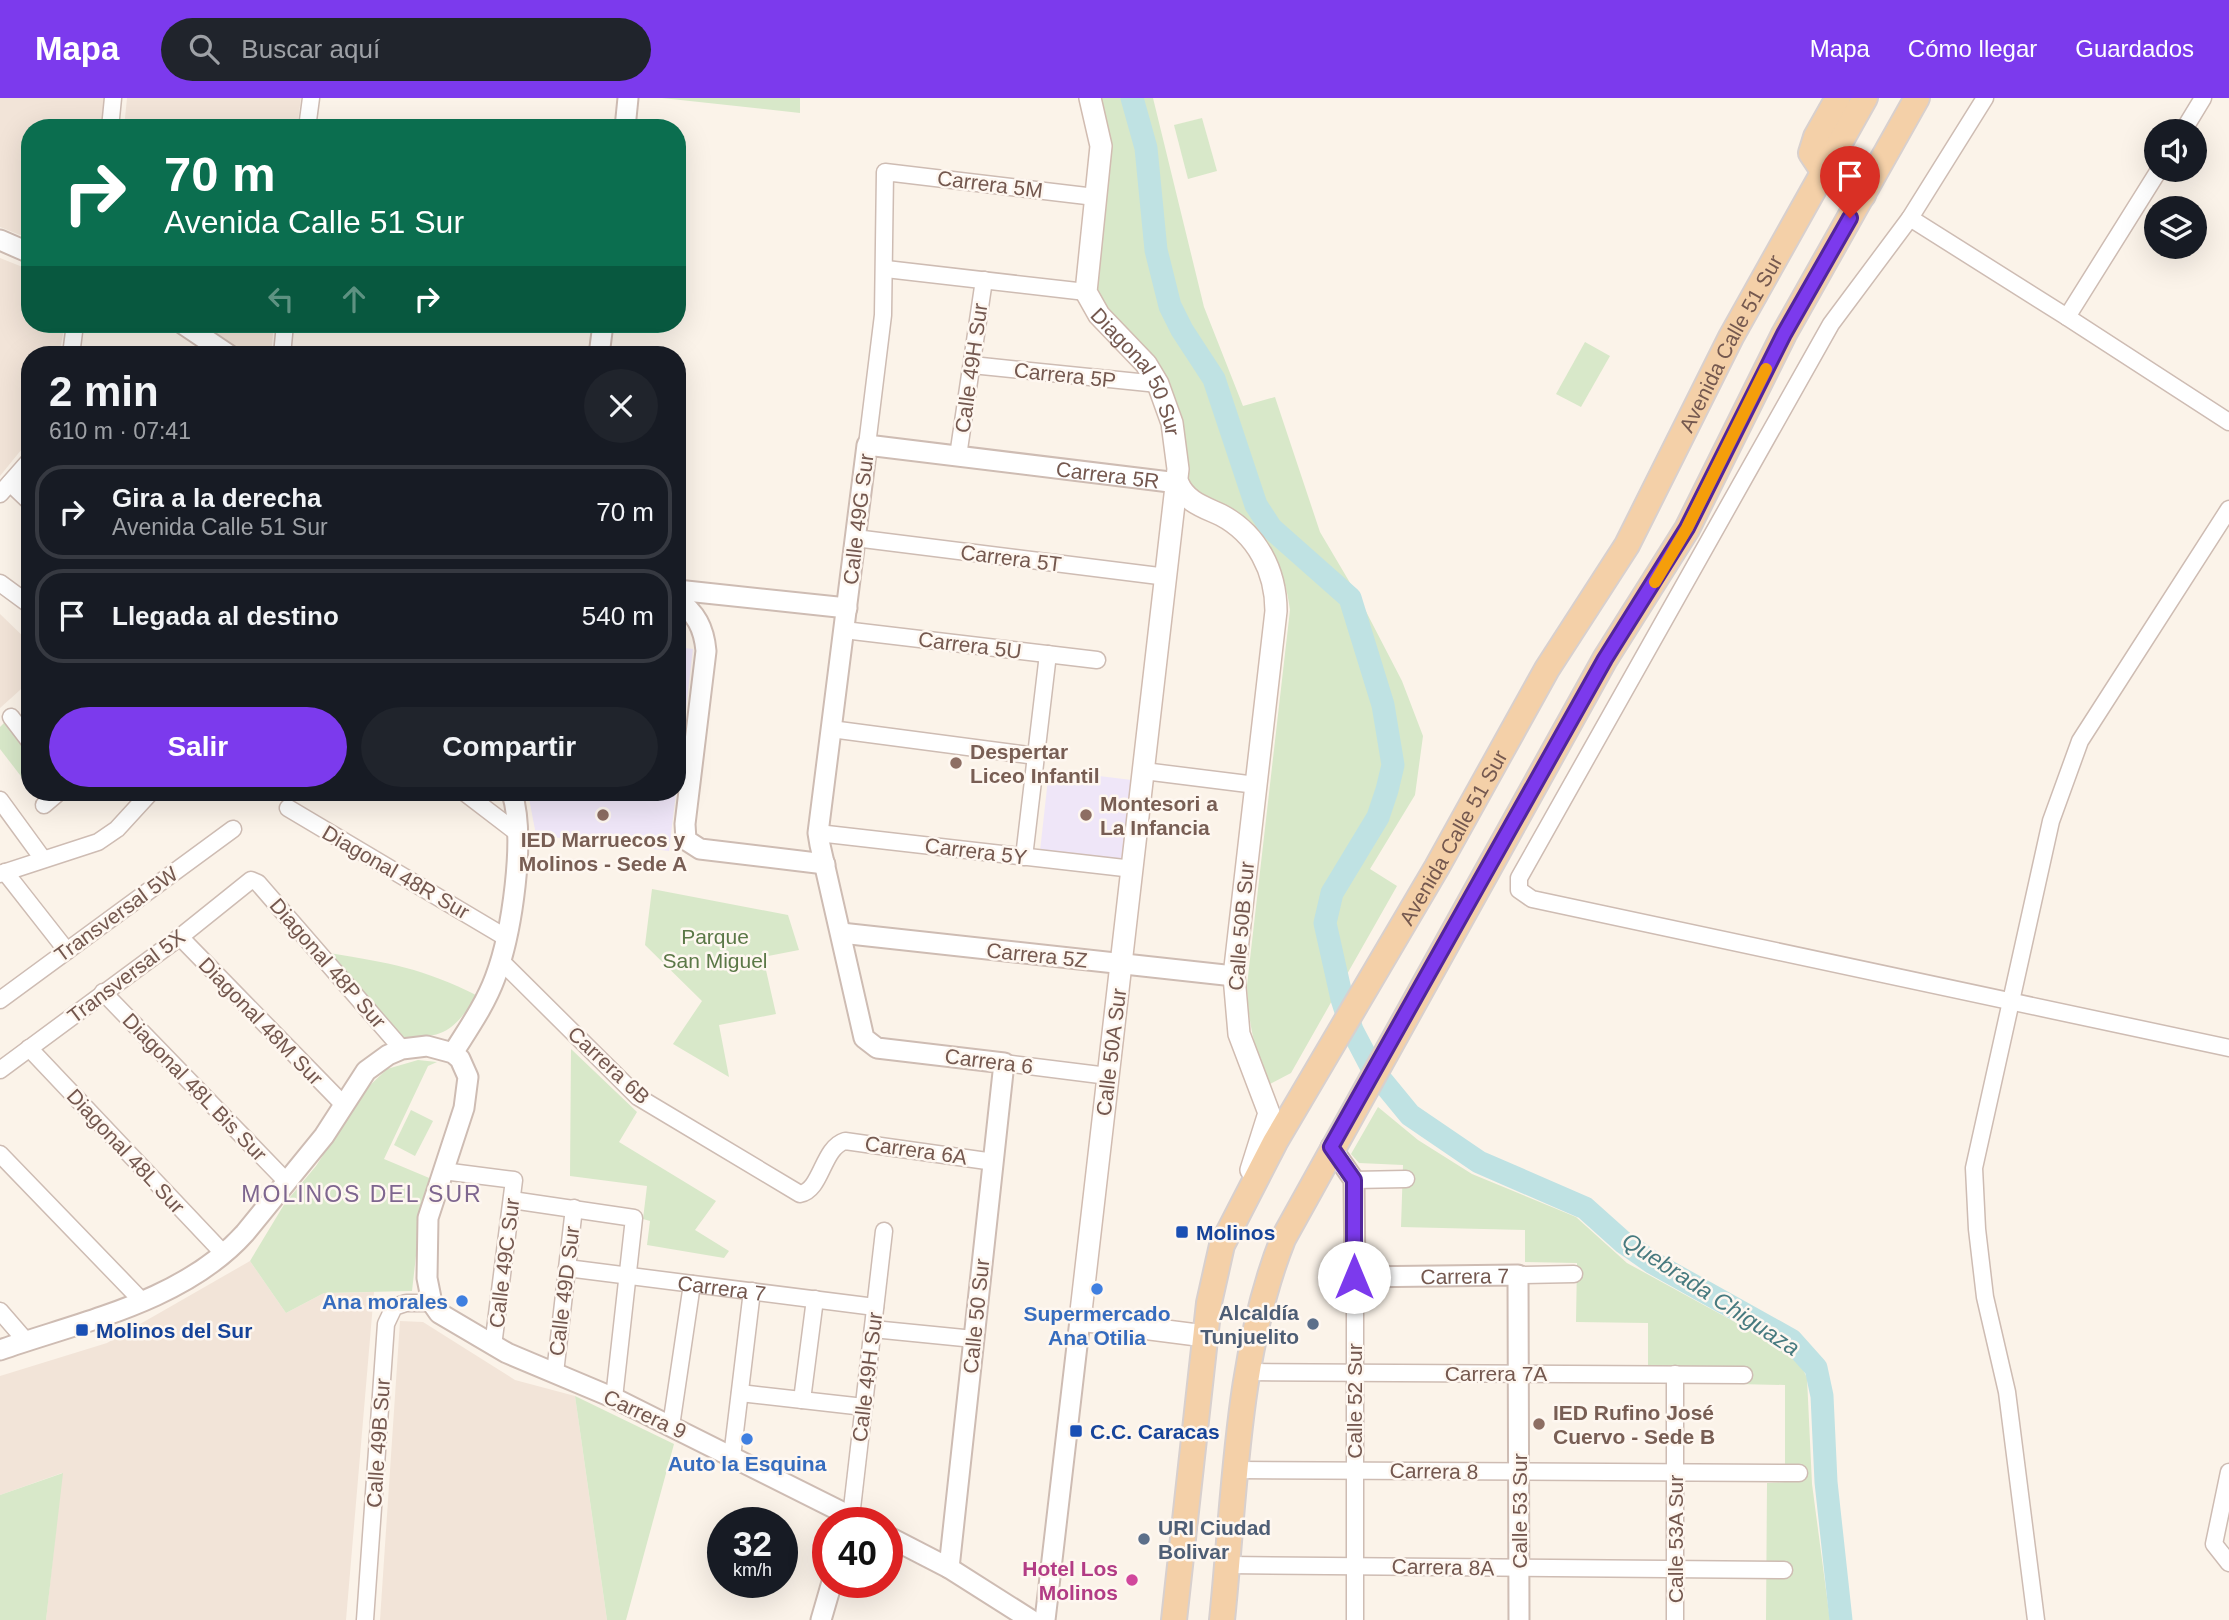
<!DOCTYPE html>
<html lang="es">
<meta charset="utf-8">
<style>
:root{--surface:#171b24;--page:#20242c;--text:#f1f3f6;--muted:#9ea1a6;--line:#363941;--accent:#7c3aed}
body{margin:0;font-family:Arial,sans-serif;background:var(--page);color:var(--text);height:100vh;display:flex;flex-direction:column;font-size:26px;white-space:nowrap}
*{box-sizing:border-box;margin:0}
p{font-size:23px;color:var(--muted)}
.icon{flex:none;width:38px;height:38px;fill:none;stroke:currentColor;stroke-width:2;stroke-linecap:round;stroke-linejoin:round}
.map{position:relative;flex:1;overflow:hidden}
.details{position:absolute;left:21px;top:248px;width:665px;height:455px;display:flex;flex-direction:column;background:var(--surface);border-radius:28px;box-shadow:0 7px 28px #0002}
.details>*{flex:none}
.banner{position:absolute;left:21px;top:21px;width:665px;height:214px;border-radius:28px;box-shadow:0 7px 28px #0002;background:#0b6e4f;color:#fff;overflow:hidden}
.controls{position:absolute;left:2144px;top:21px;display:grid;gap:14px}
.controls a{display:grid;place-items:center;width:63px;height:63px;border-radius:50%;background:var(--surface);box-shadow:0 7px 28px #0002;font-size:35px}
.speed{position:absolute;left:707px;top:1409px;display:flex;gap:14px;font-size:35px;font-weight:700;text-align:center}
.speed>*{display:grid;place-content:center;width:91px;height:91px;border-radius:50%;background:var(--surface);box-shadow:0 7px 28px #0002;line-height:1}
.speed small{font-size:18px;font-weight:400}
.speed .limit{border:10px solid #d22;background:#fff;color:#111}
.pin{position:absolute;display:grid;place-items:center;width:60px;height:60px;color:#fff;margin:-72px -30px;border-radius:50% 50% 50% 0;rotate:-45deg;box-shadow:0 0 7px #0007}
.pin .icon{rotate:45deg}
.me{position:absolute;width:77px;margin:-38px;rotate:0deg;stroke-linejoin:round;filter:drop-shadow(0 0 5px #0008)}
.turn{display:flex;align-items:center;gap:24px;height:147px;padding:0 28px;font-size:32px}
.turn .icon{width:91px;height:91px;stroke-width:2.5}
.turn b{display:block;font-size:49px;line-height:60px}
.lanes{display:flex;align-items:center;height:66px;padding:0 28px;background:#0003;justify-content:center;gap:35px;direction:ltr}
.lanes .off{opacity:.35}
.round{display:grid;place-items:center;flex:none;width:74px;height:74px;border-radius:37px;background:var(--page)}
.overview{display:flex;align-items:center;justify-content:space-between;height:119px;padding:0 28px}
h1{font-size:42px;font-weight:700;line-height:52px}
.primary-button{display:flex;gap:14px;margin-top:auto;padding:14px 28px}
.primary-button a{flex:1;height:80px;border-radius:42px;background:var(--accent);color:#fff;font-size:28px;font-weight:700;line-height:80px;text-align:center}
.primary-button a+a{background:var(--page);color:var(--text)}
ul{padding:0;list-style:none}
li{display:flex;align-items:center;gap:21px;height:94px;margin:0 14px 10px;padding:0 14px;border:4px solid var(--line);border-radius:28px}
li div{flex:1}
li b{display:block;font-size:26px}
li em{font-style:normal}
header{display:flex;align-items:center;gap:42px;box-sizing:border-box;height:98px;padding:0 35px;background:var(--accent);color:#fff}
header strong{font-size:33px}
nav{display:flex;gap:38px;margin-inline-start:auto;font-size:24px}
.search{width:490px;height:63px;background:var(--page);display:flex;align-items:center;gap:18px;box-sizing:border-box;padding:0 24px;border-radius:38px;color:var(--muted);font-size:26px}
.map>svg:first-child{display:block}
.residential{fill:#f2e4d8}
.education{fill:#efe6f8}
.green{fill:#d8e8c9}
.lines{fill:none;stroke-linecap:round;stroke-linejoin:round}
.river{stroke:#bfe2e3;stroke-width:23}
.minor-casing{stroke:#cebcb3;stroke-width:19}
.tertiary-casing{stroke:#cebcb3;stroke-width:23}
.secondary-casing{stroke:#d1bcb1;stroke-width:24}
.primary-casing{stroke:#d8d0ce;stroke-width:28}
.minor{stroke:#fff;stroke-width:16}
.tertiary{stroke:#fff;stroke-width:19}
.secondary{stroke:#fff;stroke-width:21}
.primary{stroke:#f4d0a8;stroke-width:24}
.route-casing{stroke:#51269a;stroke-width:18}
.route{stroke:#7c3aed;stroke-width:12}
.slow{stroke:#f59e0b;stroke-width:12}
.education-dot{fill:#8d6e63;stroke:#fef7f0;stroke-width:2.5}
.transit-dot{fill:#1a4fb4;stroke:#fef7f0;stroke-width:2.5}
.shop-dot{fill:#3f7fe0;stroke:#fef7f0;stroke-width:2.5}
.service-dot{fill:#5c6f8a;stroke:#fef7f0;stroke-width:2.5}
.hotel-dot{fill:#d1479c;stroke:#fef7f0;stroke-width:2.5}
.labels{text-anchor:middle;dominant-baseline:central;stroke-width:5;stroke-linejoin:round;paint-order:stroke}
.street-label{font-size:21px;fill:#74584f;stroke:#fef7f0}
.education-label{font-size:21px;font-weight:bold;fill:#785e54;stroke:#fef7f0;text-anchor:start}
.park-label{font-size:21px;fill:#5b7847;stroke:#fef7f0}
.transit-label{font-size:21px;font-weight:bold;fill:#164399;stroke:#fef7f0;text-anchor:start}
.shop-label{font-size:21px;font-weight:bold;fill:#366cbe;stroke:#fef7f0}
.service-label{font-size:21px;font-weight:bold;fill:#4e5e75;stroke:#fef7f0;text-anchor:end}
.hotel-label{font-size:21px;font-weight:bold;fill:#b23c85;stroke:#fef7f0;text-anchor:end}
.neighbourhood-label{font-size:23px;letter-spacing:2px;fill:#7e668f;stroke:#fef7f0}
.water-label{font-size:23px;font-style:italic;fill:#477a7f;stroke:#fef7f0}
</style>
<header>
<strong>Mapa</strong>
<div class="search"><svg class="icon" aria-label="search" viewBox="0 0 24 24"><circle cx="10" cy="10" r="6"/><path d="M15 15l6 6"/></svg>Buscar aquí</div>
<nav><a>Mapa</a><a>Cómo llegar</a><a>Guardados</a></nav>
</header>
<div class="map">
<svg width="2229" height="1522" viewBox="0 0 2229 1522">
<rect width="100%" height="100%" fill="#fbf3e9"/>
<g class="residential">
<polygon points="0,0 105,0 101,30 30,30 30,141 0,129"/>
<polygon points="127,0 301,0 297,30 124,30"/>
<polygon points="0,160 30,172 30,226 65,226 59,257 30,257 30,341 0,378"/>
<polygon points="201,226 274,226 271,257 247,257"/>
<polygon points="0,516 30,545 30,583 0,610"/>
<polygon points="250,1163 286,1215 324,1195 374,1194 346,1522 46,1522 62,1375 0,1397 0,1278 107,1245"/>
<polygon points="400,1223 423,1224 515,1282 575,1298 607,1522 380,1522"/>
</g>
<g class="education">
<polygon points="677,549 693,551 677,686"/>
<polygon points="1049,672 1132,682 1123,763 1040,753"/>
<polygon points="528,695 676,695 669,753 536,737"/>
</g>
<g class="green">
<polygon points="662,0 800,0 800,15"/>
<path d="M1097,0H1153L1204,209L1243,308L1275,299L1320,434L1359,500L1402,583L1423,638L1415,697L1370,771L1397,788L1291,975L1270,986C1254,953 1248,924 1247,887L1290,512C1282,445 1245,433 1195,396L1186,376L1184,350L1093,189Z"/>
<polygon points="1202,20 1217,73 1188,81 1174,27"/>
<polygon points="1585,244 1610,258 1581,309 1556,296"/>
<polygon points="7,622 30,650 30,690 0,651 0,629"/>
<polygon points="652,791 788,817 799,852 763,859 776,916 719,927 729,979 673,946 702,903 645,847"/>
<path d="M329,855C389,865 423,870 478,898C451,933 448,939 402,940Z"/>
<polygon points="571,951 637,1014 619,1044 716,1103 695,1132 729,1153 724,1160 647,1147 650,1123 643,1121 647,1088 570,1078"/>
<polygon points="418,962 437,964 428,968 384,1061 434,1082 418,1140 412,1193 324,1195 286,1215 250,1163 285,1105 316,1068 365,992 387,971"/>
<polygon points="1378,1009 1418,1042 1472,1076 1576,1119 1627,1165 1788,1253 1800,1265 1807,1280 1812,1386 1830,1522 1766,1522 1767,1385 1785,1384 1785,1287 1737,1286 1737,1269 1648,1268 1648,1225 1576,1224 1577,1165 1525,1164 1525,1132 1401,1129 1403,1067 1359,1065 1351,1056"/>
<polygon points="411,1012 433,1023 415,1058 394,1047"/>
<polygon points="575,1298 674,1346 626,1522 607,1522"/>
<polygon points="63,1375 46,1522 0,1522 0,1397"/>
</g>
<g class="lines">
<polyline class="river" points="1132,0 1146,50 1156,152 1170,208 1182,232 1214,281 1256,407 1271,430 1350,500 1383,607 1393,667 1387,692 1378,719 1332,795 1325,825 1342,901 1352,932 1373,972 1410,1017 1479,1064 1585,1110 1623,1144 1653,1165 1791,1242 1816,1270 1822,1298 1826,1384 1841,1522"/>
<g class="minor-casing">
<g id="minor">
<polyline points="1985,0 1910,120 1831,226 1519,780 1519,792 1532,801 2229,950"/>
<polyline points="110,30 113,0"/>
<polyline points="307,30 311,0"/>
<polyline points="2183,33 2203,0"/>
<polyline points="1910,120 2067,219 2159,72"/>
<polyline points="886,171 1086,194"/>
<polyline points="2067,219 2229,324"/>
<polyline points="71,257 75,226"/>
<polyline points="282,257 285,226"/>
<polyline points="972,267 1158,286"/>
<polyline points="867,347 883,217 885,74 1095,99"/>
<polyline points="958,358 984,182"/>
<polyline points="10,385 30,404"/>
<polyline points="0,396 30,362"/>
<polyline points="855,440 1167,479"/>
<polyline points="0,485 30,507"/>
<polyline points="844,532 1097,562"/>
<polyline points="11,619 30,644"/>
<polyline points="831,631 1036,658"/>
<polyline points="1144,673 1256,687"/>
<polyline points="465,695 520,737"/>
<polyline points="0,702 43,761"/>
<polyline points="44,707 58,695"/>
<polyline points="288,710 505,839"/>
<polyline points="818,735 1133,771"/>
<polyline points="1024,759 1048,556"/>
<polyline points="5,774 67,853"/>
<polyline points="0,776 98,744 117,731 150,695"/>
<polyline points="180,839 343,1006"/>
<path d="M500,862L638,999L800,1096C822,1092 822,1050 845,1043L994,1064"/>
<polyline points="103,894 287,1084"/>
<polyline points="0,902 233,731"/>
<polyline points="29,950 223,1155"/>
<polyline points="1004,965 1108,978"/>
<polyline points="0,972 180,839 251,782 258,785 402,951"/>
<polyline points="0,1056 141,1202"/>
<polyline points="443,1073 514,1082 493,1248"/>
<polyline points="1354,1082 1406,1081"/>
<polyline points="512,1102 634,1120 614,1300"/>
<path id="s1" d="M567,1170L875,1209"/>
<polyline points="1518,1177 1574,1176"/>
<polyline points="1355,1179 1355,1522"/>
<polyline points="0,1213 26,1243"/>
<polyline points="873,1231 974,1241"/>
<polyline points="1247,1274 1744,1277"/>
<polyline points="555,1275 574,1110"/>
<polyline points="1675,1276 1675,1522"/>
<polyline points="740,1295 864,1309"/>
<polyline points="802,1302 815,1201"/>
<polyline points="671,1328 692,1186"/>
<polyline points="732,1359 752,1193"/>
<polyline points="1237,1372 1799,1375"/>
<polyline points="2229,1374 2214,1446 2229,1465"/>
<polyline points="851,1419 884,1133"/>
<polyline points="1228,1467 1784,1472"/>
<polyline points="365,1522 386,1226 394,1209 406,1205 432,1205"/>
<polyline points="2036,1522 2007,1294 1985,1199 1977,1131 1974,1070 2051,723 2080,643 2229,411"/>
</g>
</g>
<g class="tertiary-casing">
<g id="tertiary">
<polyline points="625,30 628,0"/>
<polyline points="0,142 30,155"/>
<polyline points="183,226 229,257"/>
<polyline points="599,257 603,226"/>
<polyline points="677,492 847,510"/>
<path d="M677,501C696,515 704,530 706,553L685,726L686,742L700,751L825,766"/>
<polyline points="841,835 1234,878"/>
<path d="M453,955C468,931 485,907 495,880C512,835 526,740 512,695"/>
<path id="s2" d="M1331,1049L1354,1082L1355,1179L1518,1177L1519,1522"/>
<path d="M0,1252C83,1223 184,1203 245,1135L324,1038L366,973L388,957L402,951L427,948L453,955L460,961L468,979L464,1010L428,1120L427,1180L432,1205L439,1215L507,1255L614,1300L862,1424"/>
<polyline points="887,1438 949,1470 1031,1522"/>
<path id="s3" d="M949,1470L1004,965L877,950L864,940L820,747L818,735L867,347L1178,385"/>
<polyline points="821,1522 832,1484"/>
<polyline points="1045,1522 1080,1222"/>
</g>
</g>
<g class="secondary-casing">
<g id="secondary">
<path id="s4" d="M1090,0L1101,48L1086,194L1099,217L1146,266L1158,286L1172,325L1178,371L1080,1222L1205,1238"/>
<path d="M1178,385C1186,404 1204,409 1221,417C1257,436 1276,473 1276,513L1234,878L1239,936L1269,1015L1251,1072"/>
</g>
</g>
<g class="primary-casing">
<g id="primary">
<polyline points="1838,0 1816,39 1811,55 1823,73 1863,97"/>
<path id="s5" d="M1174,1522L1209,1205L1222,1147L1275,1044L1437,769L1547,571L1627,447L1731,239L1865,0"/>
<path d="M1222,1522C1235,1397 1236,1259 1283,1141L1605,561L1687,431L1784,236L1917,0"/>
</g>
</g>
<use href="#minor" class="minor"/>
<use href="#tertiary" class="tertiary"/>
<use href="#secondary" class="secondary"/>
<use href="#primary" class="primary"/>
</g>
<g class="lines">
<g class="route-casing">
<polyline id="route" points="1354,1179 1354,1082 1331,1049 1605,561 1687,430 1784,236 1850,120"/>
</g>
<use href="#route" class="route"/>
<polyline class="slow" points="1655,484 1687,430 1766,271"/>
</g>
<g class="education-dot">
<circle cx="956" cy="665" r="7"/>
<circle cx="603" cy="717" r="7"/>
<circle cx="1086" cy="717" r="7"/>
<circle cx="1539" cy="1326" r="7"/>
</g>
<g class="transit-dot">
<rect x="1175" y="1127" width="14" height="14" rx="3.5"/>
<rect x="75" y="1225" width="14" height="14" rx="3.5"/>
<rect x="1069" y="1326" width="14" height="14" rx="3.5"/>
</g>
<g class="shop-dot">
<circle cx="1097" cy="1191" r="7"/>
<circle cx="462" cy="1203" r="7"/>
<circle cx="747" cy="1341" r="7"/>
</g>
<g class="service-dot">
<circle cx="1313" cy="1226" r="7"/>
<circle cx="1144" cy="1441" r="7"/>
</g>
<circle class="hotel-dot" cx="1132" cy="1482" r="7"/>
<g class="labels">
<g class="street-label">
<text transform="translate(990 86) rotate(7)">Carrera 5M</text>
<text stroke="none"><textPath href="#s5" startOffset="1414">Avenida Calle 51 Sur</textPath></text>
<text transform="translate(971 270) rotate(-82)">Calle 49H Sur</text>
<text stroke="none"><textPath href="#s4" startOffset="292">Diagonal 50 Sur</textPath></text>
<text transform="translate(1065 277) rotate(6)">Carrera 5P</text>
<text stroke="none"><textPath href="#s3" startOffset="1496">Carrera 5R</textPath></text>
<text transform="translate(858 421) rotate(-83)">Calle 49G Sur</text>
<text transform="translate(1011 460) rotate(7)">Carrera 5T</text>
<text transform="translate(970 547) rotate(7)">Carrera 5U</text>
<text stroke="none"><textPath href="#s5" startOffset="847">Avenida Calle 51 Sur</textPath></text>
<text transform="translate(976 753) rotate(7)">Carrera 5Y</text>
<text transform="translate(396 774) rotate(30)">Diagonal 48R Sur</text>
<text transform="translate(116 816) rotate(-36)">Transversal 5W</text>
<text transform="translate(1241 828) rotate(-85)">Calle 50B Sur</text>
<text transform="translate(1037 857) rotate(6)">Carrera 5Z</text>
<text transform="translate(328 865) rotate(49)">Diagonal 48P Sur</text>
<text transform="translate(126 878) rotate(-37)">Transversal 5X</text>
<text transform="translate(261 923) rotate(46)">Diagonal 48M Sur</text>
<text transform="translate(1111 954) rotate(-83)">Calle 50A Sur</text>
<text transform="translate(989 963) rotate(7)">Carrera 6</text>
<text transform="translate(609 967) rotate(43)">Carrera 6B</text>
<text transform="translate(195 989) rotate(46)">Diagonal 48L Bis Sur</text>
<text transform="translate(916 1052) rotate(8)">Carrera 6A</text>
<text transform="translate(126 1053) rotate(47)">Diagonal 48L Sur</text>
<text transform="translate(504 1165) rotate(-83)">Calle 49C Sur</text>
<text stroke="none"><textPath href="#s2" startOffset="247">Carrera 7</textPath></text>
<text stroke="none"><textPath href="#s1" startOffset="156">Carrera 7</textPath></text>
<text transform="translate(564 1193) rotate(-83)">Calle 49D Sur</text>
<text transform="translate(976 1218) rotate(-84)">Calle 50 Sur</text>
<text x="1496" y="1275">Carrera 7A</text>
<text transform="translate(867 1279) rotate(-83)">Calle 49H Sur</text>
<text transform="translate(1354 1303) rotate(-90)">Calle 52 Sur</text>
<text transform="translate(645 1316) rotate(25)">Carrera 9</text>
<text transform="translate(378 1345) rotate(-86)">Calle 49B Sur</text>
<text transform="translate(1434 1373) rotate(1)">Carrera 8</text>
<text transform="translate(1519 1413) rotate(-90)">Calle 53 Sur</text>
<text transform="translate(1675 1441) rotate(-90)">Calle 53A Sur</text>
<text transform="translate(1443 1469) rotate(1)">Carrera 8A</text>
</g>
<g class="education-label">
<text x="970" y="653">Despertar<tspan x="970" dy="24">Liceo Infantil</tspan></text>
<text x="1100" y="705">Montesori a<tspan x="1100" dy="24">La Infancia</tspan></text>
<text x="603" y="741" text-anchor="middle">IED Marruecos y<tspan x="603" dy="24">Molinos - Sede A</tspan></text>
<text x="1553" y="1314">IED Rufino José<tspan x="1553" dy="24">Cuervo - Sede B</tspan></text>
</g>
<g class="park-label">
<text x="715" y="838">Parque<tspan x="715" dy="24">San Miguel</tspan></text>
</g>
<g class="transit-label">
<text x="1196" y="1134">Molinos</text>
<text x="96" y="1232">Molinos del Sur</text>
<text x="1090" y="1333">C.C. Caracas</text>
</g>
<g class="shop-label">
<text x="448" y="1203" text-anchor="end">Ana morales</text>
<text x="1097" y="1215">Supermercado<tspan x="1097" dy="24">Ana Otilia</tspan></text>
<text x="747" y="1365">Auto la Esquina</text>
</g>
<g class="service-label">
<text x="1299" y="1214">Alcaldía<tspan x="1299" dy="24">Tunjuelito</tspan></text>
<text x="1158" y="1429" text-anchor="start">URI Ciudad<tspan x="1158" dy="24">Bolivar</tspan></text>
</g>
<g class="hotel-label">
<text x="1118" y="1470">Hotel Los<tspan x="1118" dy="24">Molinos</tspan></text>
</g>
<g class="neighbourhood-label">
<text x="362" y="1096">MOLINOS DEL SUR</text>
</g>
<g class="water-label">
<text transform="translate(1711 1196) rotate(33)">Quebrada Chiguaza</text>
</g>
</g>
</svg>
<div class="controls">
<a><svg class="icon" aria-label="sound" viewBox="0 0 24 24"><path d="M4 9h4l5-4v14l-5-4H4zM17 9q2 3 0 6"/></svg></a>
<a><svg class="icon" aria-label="layers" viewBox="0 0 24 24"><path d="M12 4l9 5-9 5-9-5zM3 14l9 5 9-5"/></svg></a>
</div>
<div class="speed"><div>32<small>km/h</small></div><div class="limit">40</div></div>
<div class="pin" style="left:1850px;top:120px;background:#d93025"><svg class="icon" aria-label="arrive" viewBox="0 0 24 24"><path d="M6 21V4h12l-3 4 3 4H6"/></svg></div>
<svg class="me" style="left:1354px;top:1179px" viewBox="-20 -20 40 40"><circle r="19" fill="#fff"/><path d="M0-13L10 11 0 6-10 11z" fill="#7c3aed"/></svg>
<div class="banner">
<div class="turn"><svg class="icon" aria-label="right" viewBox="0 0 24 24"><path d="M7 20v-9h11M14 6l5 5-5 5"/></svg><div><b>70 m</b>Avenida Calle 51 Sur</div></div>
<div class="lanes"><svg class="icon off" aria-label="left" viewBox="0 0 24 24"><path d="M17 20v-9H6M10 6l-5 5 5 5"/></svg><svg class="icon off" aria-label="ahead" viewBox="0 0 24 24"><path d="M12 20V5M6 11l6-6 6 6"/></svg><svg class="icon" aria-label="right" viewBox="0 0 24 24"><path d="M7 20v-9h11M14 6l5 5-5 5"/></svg></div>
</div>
<section class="details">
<div class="overview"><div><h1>2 min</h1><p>610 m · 07:41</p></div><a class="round"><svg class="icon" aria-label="close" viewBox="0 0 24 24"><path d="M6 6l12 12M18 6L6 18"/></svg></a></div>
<ul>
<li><svg class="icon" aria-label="right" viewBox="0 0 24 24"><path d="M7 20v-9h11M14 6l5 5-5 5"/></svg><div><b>Gira a la derecha</b><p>Avenida Calle 51 Sur</p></div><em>70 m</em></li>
<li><svg class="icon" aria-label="arrive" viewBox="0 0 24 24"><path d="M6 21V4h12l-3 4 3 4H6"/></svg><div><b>Llegada al destino</b></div><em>540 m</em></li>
</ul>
<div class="primary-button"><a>Salir</a><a>Compartir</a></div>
</section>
</div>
